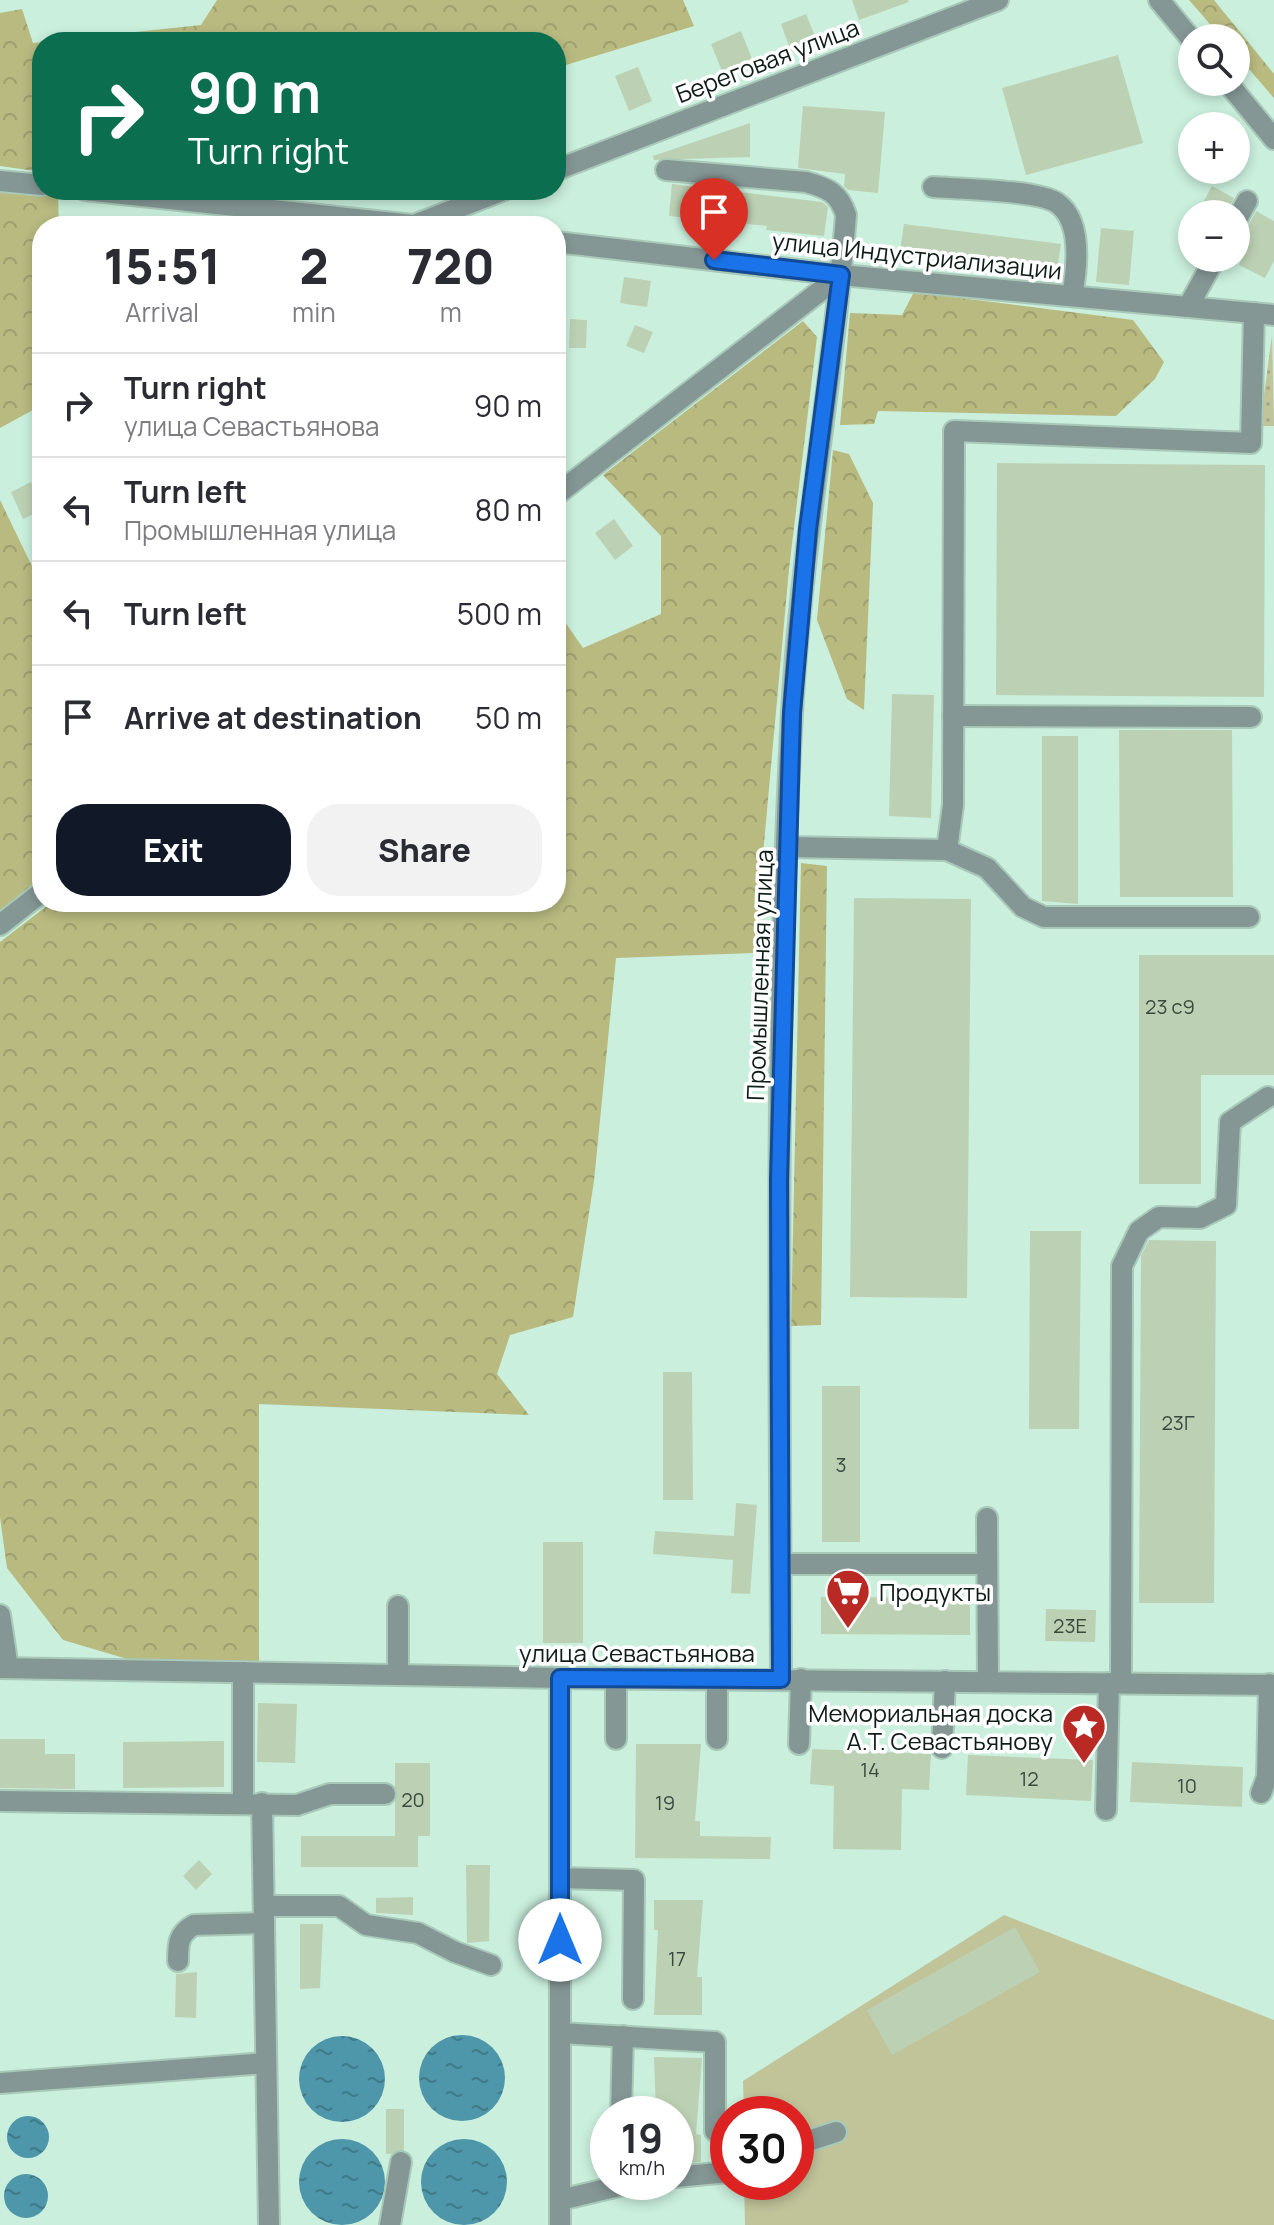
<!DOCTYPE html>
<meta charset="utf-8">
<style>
:root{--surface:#fff;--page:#f2f2f3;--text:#2b2b33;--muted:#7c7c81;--line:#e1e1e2;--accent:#111827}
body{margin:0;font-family:Manrope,sans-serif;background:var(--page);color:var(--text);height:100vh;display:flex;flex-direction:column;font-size:30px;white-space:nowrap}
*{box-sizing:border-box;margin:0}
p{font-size:26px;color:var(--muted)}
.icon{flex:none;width:44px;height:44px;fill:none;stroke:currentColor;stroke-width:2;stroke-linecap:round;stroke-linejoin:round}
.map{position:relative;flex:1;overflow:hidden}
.side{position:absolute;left:32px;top:216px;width:534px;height:696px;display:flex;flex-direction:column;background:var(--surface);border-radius:32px;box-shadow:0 4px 12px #0003}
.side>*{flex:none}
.banner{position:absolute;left:32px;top:32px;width:534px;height:168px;border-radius:32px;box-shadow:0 4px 12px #0003;background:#0b6e4f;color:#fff;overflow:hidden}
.buttons{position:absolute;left:1178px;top:24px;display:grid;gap:16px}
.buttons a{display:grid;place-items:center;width:72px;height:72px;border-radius:50%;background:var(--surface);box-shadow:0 4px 12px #0003;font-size:40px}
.speed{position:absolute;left:590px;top:2096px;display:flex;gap:16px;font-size:40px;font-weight:700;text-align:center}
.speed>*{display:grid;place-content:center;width:104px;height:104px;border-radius:50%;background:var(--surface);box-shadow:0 4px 12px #0003;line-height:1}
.speed small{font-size:20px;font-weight:400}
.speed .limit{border:12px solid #d22;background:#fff;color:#111}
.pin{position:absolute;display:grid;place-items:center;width:68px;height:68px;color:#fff;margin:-82px -34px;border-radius:50% 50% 50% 0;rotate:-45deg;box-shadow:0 0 8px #0007}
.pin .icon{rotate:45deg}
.me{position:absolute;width:88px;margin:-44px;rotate:0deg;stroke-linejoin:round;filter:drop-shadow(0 0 6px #0008)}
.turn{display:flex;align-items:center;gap:28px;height:168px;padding:0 24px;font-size:36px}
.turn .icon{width:104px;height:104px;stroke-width:2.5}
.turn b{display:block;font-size:56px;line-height:68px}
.eta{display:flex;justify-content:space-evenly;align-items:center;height:136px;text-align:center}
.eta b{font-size:48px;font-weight:800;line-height:56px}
.action{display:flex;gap:16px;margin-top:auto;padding:16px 24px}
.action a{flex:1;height:92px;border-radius:32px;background:var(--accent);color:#fff;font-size:32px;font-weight:800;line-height:92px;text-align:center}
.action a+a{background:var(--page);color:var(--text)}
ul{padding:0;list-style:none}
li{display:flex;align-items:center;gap:24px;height:104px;padding:0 24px;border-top:2px solid var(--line)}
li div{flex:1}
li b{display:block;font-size:30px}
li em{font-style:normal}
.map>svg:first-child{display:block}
.grass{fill:url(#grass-dots)}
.forest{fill:url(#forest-crowns)}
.park{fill:#c1c399}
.water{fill:url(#water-ripples)}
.building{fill:#bcd1b4}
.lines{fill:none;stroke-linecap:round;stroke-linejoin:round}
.minor-casing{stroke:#a8c9b9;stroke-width:24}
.minor{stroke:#859795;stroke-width:20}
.route-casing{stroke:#114b97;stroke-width:20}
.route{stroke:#1a73e8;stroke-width:14}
.labels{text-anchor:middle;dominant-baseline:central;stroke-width:7;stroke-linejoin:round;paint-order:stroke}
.number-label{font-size:20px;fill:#3a4a3e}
.street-label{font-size:24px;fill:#0f1d17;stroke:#fff}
.poi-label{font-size:24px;fill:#0f1d17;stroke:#fff;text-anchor:start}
</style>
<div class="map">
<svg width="1274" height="2225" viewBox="0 0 1274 2225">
<defs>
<pattern id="grass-dots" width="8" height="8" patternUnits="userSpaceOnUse" patternTransform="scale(2)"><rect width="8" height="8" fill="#c1c399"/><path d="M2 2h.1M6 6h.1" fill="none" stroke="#a5a783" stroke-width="1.8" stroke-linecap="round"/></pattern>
<pattern id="forest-crowns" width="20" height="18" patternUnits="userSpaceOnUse" patternTransform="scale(2)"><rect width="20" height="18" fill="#b8ba80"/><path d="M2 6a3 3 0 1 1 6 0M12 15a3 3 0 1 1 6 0" fill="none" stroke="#9d9f6e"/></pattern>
<pattern id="water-ripples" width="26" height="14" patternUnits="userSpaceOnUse" patternTransform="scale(2)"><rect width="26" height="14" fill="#4e96aa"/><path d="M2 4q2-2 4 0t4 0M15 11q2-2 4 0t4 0" fill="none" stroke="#3f7a89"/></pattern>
</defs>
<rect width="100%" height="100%" fill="#caefdd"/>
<polygon class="grass" points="1272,335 1274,426 1260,426"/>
<g class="forest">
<polygon points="217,0 683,0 694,26 556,68 556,42 42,42 201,25"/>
<polygon points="1189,0 1214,0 1274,74 1274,98 1236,54 1236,38 1222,38"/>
<polygon points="22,9 33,43 42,42 35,171 0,166 0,13"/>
<polygon points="0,189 58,195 59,226 42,226 42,405 0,428"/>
<polygon points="914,292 1133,320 1164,362 1155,379 1116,416 878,411 874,424 840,425 850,313 902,315"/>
<polygon points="803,321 817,337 789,569 754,953 616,958 594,1181 573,1317 510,1335 497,1374 529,1415 259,1404 259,1662 134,1661 63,1640 7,1568 0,1517 0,942 52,902 556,902 556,609 583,648 661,614 661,536 603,475"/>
<polygon points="833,450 849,454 873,503 864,710 847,699 817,620"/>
<polygon points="0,500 42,587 42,879 0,911"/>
<polygon points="801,863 827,866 821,1325 791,1326"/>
</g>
<polygon class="park" points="1004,1915 1274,2020 1274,2225 745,2225 744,2182 796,2182 796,2114 744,2114 743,2081"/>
<g class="water">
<circle cx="462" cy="2078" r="43"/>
<circle cx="342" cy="2079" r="43"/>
<circle cx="28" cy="2137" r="21"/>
<circle cx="464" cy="2182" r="43"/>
<circle cx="342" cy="2182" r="43"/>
<circle cx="26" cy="2196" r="22"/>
</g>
<g class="building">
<polygon points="852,0 908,0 909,2 859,20"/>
<polygon points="806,14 817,41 791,51 781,24"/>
<polygon points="741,31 754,64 724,76 711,44"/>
<polygon points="1118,55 1143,143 1026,175 1002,88"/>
<polygon points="638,67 652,101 629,111 615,76"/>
<polygon points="803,106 885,112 878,193 848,190 844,186 845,174 798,168"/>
<polygon points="750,123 750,157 654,160 653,156"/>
<polygon points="672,184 822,202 828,207 824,236 766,230 767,226 669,216"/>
<polygon points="1212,186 1234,198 1225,214 1197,214"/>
<polygon points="1256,211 1274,221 1274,261 1265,278 1239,265 1246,250 1236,245 1236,234 1247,228"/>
<polygon points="904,224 1061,244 1057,271 900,251"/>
<polygon points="1101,228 1134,231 1129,285 1096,282"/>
<polygon points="624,277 651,281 647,307 620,303"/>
<polygon points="570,319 587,320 586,348 569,348"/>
<polygon points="635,325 653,332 644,353 626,346"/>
<polygon points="997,463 1265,465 1264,697 996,695"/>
<polygon points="31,482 42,510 23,519 11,492"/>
<polygon points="614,519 633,546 615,560 595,533"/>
<polygon points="892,694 934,695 931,818 889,816"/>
<polygon points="1119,730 1232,730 1233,897 1120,897"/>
<polygon points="1042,736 1078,736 1078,904 1042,901"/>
<polygon points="854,898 971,899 967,1298 850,1297"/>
<polygon points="1139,955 1274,955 1274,1075 1201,1075 1201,1184 1139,1184"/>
<polygon points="1030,1231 1081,1231 1079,1429 1029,1429"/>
<polygon points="1149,1240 1216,1241 1214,1603 1139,1603 1141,1256"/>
<polygon points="663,1372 692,1372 693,1500 663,1500"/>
<rect x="822" y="1386" width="38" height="156"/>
<polygon points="736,1503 757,1505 750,1594 731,1593 733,1560 653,1554 655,1531 734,1536"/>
<rect x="543" y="1542" width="40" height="101"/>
<polygon points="821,1597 970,1598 970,1635 821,1634"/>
<polygon points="1046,1609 1096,1610 1095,1642 1045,1641"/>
<polygon points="258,1703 297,1704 295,1763 257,1762"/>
<polygon points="0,1739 45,1739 45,1754 75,1754 75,1789 0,1788"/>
<polygon points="224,1741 224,1787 123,1788 123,1742"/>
<polygon points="636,1744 701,1744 695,1821 700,1821 700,1836 771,1837 770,1859 635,1858"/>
<polygon points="812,1749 931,1754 929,1790 902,1789 901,1850 833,1849 834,1786 810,1784"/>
<polygon points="968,1755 1093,1760 1091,1801 966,1795"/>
<polygon points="1132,1762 1243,1767 1242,1807 1130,1802"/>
<polygon points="395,1763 430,1763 430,1836 418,1836 418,1867 301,1867 301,1836 395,1836"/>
<polygon points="199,1860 212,1874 196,1890 183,1876"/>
<polygon points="466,1865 490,1865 489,1941 467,1943"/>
<polygon points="413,1897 413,1915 376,1913 376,1898"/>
<polygon points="654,1900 703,1900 697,1977 702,1977 702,2015 654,2015 658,1930 654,1930"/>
<polygon points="300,1924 323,1924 320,1988 300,1989"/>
<polygon points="1015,1927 1040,1972 892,2055 867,2010"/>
<polygon points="197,1972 196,2018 175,2017 176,1974"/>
<polygon points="654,2057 702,2058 696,2134 701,2135 701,2162 676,2164 676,2114 656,2114"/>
<polygon points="386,2109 404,2109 404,2150 391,2154 386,2154"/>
</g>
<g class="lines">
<g class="minor-casing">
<g id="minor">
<polyline points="1159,0 1192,40"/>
<polyline points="1227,82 1274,139"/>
<polyline points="556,170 998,0"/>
<path d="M666,170L806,182C828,188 839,193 846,215C833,382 801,547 792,713C774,1035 780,1357 781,1679"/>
<polyline points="0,181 42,185"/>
<path d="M933,187C959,189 1039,190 1057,203C1083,221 1077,269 1072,296"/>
<polyline points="85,190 422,226"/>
<polyline points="1236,221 1247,201"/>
<polyline points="414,225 504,190"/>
<polyline points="556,242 841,275 1274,315"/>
<polyline points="1188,307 1215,258"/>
<polyline points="556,495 841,275"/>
<polyline points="953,716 1251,717"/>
<polyline points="788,847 947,850 953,805 954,431 1251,443 1254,313"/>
<polyline points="947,850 987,868 1023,907 1044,917 1249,917"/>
<polyline points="0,925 42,892"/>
<polyline points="987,1518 988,1681"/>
<polyline points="781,1564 987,1564"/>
<polyline points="398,1606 398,1675"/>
<polyline points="0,1615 8,1668"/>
<polyline points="0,1668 560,1678 1274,1685"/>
<polyline points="243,1672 243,1802"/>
<polyline points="560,1678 560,2225"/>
<polyline points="616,1678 616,1739"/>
<polyline points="717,1679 717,1739"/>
<polyline points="1121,1683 1122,1266 1139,1231 1159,1217 1200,1218 1226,1205 1230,1122 1268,1097"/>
<polyline points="799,1744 801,1679"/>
<polyline points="942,1748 945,1681"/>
<polyline points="1261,1793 1267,1777 1269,1684"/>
<polyline points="0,1801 297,1805 330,1794 385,1794"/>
<polyline points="262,1803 269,2225"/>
<polyline points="1106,1810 1109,1683"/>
<polyline points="560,1878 634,1880 633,1999"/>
<polyline points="264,1906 339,1906 366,1925 418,1933 455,1952 491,1965"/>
<path d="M178,1961C178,1944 178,1934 194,1925L264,1923"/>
<polyline points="560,2033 715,2042 715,2131"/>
<polyline points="0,2083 266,2063"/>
<polyline points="621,2114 623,2036"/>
<polyline points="796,2145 836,2132"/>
<polyline points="676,2177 728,2172"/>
<polyline points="560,2200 636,2182"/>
<polyline points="390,2225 401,2162"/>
</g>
</g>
<use href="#minor" class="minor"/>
</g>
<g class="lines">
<g class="route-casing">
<polyline id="route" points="560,1940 560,1678 781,1679 779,1180 792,713 808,529 841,275 714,260"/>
</g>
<use href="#route" class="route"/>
</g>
<defs>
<g id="supermarket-pin" transform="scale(2.3)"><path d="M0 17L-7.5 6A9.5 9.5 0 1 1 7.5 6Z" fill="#b92a24" stroke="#fff"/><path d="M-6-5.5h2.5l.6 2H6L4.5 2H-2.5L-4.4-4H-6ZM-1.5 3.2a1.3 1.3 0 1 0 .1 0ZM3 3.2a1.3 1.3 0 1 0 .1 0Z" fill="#fff"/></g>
<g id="sight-pin" transform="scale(2.3)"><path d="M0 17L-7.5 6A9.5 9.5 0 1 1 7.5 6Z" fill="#b92a24" stroke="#fff"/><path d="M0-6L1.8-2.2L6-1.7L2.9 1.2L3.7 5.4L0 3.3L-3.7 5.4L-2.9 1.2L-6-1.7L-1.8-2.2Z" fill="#fff"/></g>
</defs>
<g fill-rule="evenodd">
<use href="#supermarket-pin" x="848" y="1591"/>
<use href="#sight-pin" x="1084" y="1726"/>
</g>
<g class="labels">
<g class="number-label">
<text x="1170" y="1006">23 с9</text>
<text x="1178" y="1422">23Г</text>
<text x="841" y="1464">3</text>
<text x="1070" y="1625">23Е</text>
<text x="870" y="1769">14</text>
<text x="1029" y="1778">12</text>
<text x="1187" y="1785">10</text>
<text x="413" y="1799">20</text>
<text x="665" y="1802">19</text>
<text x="677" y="1958">17</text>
</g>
<g class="street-label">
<text transform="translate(767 60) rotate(-21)">Береговая улица</text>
<text transform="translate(917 255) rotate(6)">улица Индустриализации</text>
<text transform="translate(759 975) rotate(-88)">Промышленная улица</text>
<text x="637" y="1652">улица Севастьянова</text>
</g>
<g class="poi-label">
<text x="879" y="1591">Продукты</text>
<text x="1053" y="1712" text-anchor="end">Мемориальная доска<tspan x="1053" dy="28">А.Т. Севастьянову</tspan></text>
</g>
</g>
</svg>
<div class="buttons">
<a><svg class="icon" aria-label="search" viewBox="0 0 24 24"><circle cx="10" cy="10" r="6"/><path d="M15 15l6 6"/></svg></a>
<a>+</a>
<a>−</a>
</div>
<div class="speed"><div>19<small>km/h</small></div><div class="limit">30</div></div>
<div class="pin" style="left:714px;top:260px;background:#d93025"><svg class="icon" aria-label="arrive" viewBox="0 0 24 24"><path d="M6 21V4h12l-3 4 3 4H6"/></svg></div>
<svg class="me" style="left:560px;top:1940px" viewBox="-20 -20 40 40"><circle r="19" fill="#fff"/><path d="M0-13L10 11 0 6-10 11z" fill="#1a73e8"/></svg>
<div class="banner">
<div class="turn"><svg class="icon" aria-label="right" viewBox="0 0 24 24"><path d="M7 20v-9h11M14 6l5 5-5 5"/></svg><div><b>90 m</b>Turn right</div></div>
</div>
<section class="side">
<div class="eta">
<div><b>15:51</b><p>Arrival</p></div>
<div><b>2</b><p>min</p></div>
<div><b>720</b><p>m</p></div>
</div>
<ul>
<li><svg class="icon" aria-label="right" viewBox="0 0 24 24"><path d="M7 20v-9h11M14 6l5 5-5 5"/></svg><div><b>Turn right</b><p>улица Севастьянова</p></div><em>90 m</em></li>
<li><svg class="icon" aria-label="left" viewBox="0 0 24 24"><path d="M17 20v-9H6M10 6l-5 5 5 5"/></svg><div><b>Turn left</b><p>Промышленная улица</p></div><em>80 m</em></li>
<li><svg class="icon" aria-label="left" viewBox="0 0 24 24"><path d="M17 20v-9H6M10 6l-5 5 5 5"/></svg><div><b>Turn left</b></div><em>500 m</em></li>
<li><svg class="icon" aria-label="arrive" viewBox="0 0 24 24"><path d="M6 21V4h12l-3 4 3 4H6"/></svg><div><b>Arrive at destination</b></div><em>50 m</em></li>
</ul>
<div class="action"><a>Exit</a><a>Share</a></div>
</section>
</div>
